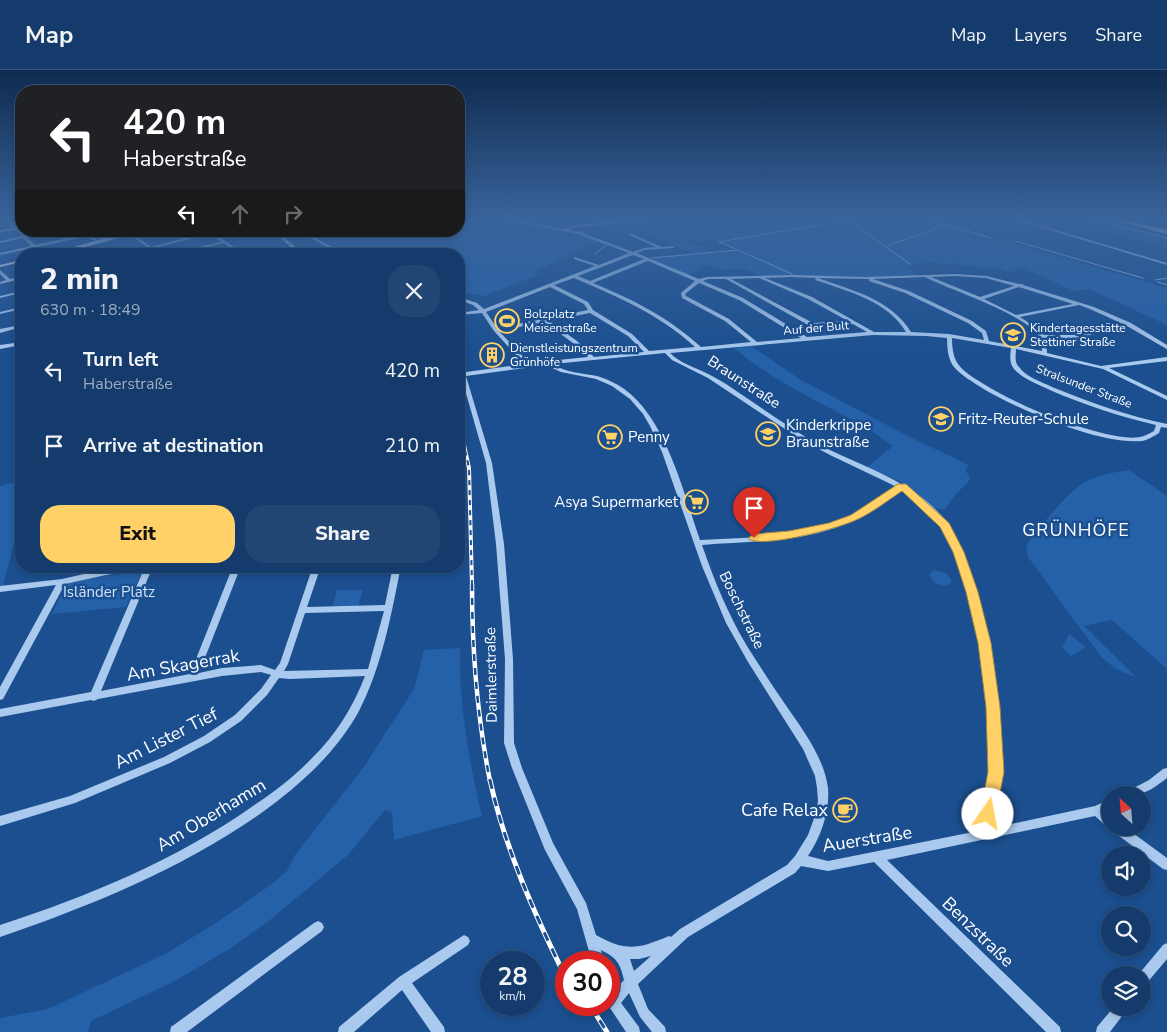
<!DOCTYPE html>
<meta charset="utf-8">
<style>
:root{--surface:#143b6b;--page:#214673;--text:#f1f3f6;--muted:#9dadc1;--line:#33557e;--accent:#ffd166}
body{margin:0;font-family:"Nunito Sans",sans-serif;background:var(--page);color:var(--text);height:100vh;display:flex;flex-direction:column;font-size:19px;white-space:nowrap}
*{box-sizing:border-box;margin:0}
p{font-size:16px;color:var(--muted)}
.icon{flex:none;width:28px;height:28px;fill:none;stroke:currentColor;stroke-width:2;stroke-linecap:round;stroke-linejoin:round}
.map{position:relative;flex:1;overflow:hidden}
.panel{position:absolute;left:15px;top:178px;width:450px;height:325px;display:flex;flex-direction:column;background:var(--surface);border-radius:20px;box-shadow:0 2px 8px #0003,0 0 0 1px var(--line)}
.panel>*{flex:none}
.banner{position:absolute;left:15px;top:15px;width:450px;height:152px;border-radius:20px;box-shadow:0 2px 8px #0003,0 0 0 1px var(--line);background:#202124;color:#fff;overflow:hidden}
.needle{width:32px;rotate:334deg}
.fabs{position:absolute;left:1101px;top:716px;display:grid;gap:10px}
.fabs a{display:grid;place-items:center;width:50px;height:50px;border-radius:50%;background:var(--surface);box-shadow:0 2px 8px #0003,0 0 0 1px var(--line);font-size:25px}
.speed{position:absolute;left:480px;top:881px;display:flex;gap:10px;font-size:25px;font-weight:700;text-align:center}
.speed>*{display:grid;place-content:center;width:65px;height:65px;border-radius:50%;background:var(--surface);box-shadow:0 2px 8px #0003,0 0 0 1px var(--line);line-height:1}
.speed small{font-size:12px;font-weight:400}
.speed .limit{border:8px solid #d22;background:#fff;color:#111}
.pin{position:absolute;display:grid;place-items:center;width:42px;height:42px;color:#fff;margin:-51px -21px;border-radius:50% 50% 50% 0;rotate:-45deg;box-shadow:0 0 5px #0007}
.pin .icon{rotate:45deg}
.me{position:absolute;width:55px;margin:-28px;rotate:12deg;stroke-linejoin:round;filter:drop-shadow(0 0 4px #0008)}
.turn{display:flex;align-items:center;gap:18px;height:105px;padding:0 25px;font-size:22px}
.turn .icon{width:65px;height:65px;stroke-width:2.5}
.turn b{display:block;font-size:35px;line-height:42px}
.lanes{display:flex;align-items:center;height:48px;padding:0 25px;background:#0003;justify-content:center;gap:25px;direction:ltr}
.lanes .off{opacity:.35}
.round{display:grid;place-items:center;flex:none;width:52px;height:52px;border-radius:20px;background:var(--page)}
.headline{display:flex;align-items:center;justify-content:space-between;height:85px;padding:0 25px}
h1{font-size:30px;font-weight:800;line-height:38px}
.primary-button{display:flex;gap:10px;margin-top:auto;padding:10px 25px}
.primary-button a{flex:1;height:58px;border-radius:20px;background:var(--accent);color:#111;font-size:20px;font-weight:800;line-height:58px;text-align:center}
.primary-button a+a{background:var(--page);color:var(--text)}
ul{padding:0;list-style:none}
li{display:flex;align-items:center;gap:15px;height:75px;padding:0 25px}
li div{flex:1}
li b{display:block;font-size:19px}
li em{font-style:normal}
header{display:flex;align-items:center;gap:30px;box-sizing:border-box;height:70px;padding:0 25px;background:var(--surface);border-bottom:1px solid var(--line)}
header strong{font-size:24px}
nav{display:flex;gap:28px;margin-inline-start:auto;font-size:18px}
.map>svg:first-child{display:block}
.green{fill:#2461a8;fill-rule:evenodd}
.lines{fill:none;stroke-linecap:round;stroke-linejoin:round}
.stream{stroke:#9cc4f0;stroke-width:1}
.minor{fill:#a9c9ee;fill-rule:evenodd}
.major{fill:#f0f6ff;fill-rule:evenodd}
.highway{fill:#fff;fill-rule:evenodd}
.rail-far3-casing{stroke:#fff;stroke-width:2.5}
.rail-far2-casing{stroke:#fff;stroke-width:4}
.rail-far1-casing{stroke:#fff;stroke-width:4.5}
.rail-casing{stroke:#fff;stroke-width:5}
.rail-far3{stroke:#1b4f8f;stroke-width:1;stroke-dasharray:3;stroke-linecap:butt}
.rail-far2{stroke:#1b4f8f;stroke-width:2;stroke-dasharray:5;stroke-linecap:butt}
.rail-far1{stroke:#1b4f8f;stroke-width:2.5;stroke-dasharray:7;stroke-linecap:butt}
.rail{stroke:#1b4f8f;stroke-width:3;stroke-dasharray:9;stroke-linecap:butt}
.route{fill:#ffd166;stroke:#a68842}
.labels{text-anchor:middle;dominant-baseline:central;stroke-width:5;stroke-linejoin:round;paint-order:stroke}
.far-poi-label{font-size:12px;fill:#fff;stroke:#1b4f8f;text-anchor:start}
.far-street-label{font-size:12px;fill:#fff;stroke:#1b4f8f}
.street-label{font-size:15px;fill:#fff;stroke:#1b4f8f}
.poi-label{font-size:15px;fill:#fff;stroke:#1b4f8f;text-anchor:start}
.park-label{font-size:15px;fill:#cfe3fa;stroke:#1b4f8f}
.quarter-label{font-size:18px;letter-spacing:1px;fill:#fff;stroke:#1b4f8f}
.near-street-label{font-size:18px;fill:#fff;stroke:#1b4f8f}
.near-poi-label{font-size:18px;fill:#fff;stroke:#1b4f8f;text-anchor:end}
</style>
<header>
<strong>Map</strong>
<nav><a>Map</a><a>Layers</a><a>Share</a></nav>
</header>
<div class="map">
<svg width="1167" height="962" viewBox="0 0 1167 962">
<rect width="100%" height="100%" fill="#1b4f8f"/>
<g class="green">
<path d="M459,149C506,149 553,157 599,171L534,202L540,204L484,226L464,222L459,224V184H346L304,161H459Z"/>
<path d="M803,149H928L1167,218V255L1090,219L1073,221L1024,198L1008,202L994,196L980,199L970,195L964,197L954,193L945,195L927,190L909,197L916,206L869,207L761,206L746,199L723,200L709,195L689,205L649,187L691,183L634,158L658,160L667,164L682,158L776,150L800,158L817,155ZM712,169L734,179V180L711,182L688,172L695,170L701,172Z"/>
<polygon points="1069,149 1109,149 1167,164 1167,178 1066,150"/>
<path d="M751,276L801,310L912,368L969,395L965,400L970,407L968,412L955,425L946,438L941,440L932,437L901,412L867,397L893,376C880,367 867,358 854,351C812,328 770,309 734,278Z"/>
<path d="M1129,400L1167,426V599L1112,550L1084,556L1137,608L1167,620L1116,599L1102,588L1028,487L1026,478L1030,470C1046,451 1068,419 1091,409C1103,404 1116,402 1129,400Z"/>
<polygon points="21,411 21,446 3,516 0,516 0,416"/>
<polygon points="935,500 946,503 952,510 950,514 944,516 933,512 929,504"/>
<polygon points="142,502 126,537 52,544 67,514 94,507"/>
<polygon points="337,520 363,520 358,537 332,537"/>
<polygon points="1069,564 1086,577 1071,586 1062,578"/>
<path d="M460,578C459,635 469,691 482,746L394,770L392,743L385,740L348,785L270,850L231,878L175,911L91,951L88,962H0V948L48,939L165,884L216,853L269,816L287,801L295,785L363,698L414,619L424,580Z"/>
</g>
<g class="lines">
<g class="stream">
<polyline points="853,149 848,150 910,194"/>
<polyline points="926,149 992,168"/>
<polyline points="1090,149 1167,168"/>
<polyline points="838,152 848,150"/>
<polyline points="1015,171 1143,208"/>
<polyline points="887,176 946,155"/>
<polyline points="738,180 792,204"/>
<polyline points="595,184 606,175"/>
<polyline points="652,188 738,180 719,172 820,155"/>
<polyline points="1155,210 1167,208"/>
<polyline points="1158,212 1167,215"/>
</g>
<g class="minor">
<polygon points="5,149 9,149 17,157 19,157 19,159 25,165 45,161 54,161 27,167 35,175 81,165 72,161 78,161 98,170 96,171 84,167 37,177 43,184 38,184 33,178 0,185 0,183 31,176 23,168 0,173 0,171 22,166 15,160 0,162 0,160 13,158"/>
<path d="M503,149H512L564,159L575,155L646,149H663L576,157L569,160L580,162L633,182L644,178L656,177L629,165V163H630L662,177L674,176V178H673L645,180L637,183L699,209L707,207L792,205L867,207L955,204L986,206L1019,214H1023V215L1094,237L1131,253L1167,275V279L1165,278L1127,256L1073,269H1046L1047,283L1101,296L1167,287V291L1109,298L1167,326V330L1103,299L1016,279C1016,285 1014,292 1019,297C1026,307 1042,312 1052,317C1089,332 1128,346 1167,354V358L1161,357L1159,363C1154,366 1148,370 1142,371C1099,375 1019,340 982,318C973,312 962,306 954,297C948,290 947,277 947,268L926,266L873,265L670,283C680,293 694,297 706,303C713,306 719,310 726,314C756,334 786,356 818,374C862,397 915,411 947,452C962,471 970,505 977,529C993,581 1000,635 1001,690C1001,696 1001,702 1000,709C998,725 992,741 997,757L1095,736L1110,729V739L1105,742L1110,746V757L1106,756L1095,746L887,790L1060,957L1061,962H1046L874,792L828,801L801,796L795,803L688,867L638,914L648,939L665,957L666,962H652L640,947L629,923L621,933L639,957L640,962H626L608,935L609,915L613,917L615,920L624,910C620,893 617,888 601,880L604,892H592L577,839L545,780L512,698L504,673L505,589L496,474L486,393L461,306L459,307V303L524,294L494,261L482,243L459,245V243L479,240L473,235L459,230V227L477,233L484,239L595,196L574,189V187L599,195L629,183L578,164ZM633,185L644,189L590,211L578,206ZM648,191L695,211L681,223L682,228L725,251L751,272L701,277C668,247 634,230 593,213ZM955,206L986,208L1014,216L980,227L931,207ZM792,207L816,208L815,210C847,221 888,231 906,262H874L812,227L765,208ZM925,207C949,220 1031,245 1041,270C1042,273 1042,277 1042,281L989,271L986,261L972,251L909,221L873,209ZM574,208C618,227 659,244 695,277L649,281L632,264L593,240L588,232L554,215ZM759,208L808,229L848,251L813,253L731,209ZM818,208L869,209V211L905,223L968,253L982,263L984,270L949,264L911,262C892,230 852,220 818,208ZM708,209H726L810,256L853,254L867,262L807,267L743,228L703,211ZM699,213L739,230L801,268L757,272L729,249L686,226L685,224ZM550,217L584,234L588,240L497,258L486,242ZM1019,217L1073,234L1016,245L984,229ZM1079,235L1090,239L1123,254L1073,265H1044L1038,259L1020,247ZM590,243L628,266L644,282L594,287L577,271L549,251ZM544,252L573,273L588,287L529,293L499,261ZM952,268L1011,278C1010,286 1009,294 1015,300C1024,310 1040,315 1052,321C1085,335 1121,347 1156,355L1154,361C1150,363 1145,366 1140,367C1129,369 1117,366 1106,364C1063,354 1020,336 982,313C974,308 964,302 958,294C953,287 952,277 952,268ZM665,283L672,290L708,308L800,369L830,385L897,417C875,431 854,446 830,454C789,469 743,467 700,470C683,422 665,342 618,315C611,311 604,308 597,306C582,303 566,303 553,294ZM548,295L550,297L561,302L596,309L612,316L630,329L643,344L650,356L662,382L702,496L726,553L748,592L803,679L815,706L817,718L818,731L816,743L808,765L795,786L787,795L680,859L671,867L669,866C638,879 626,882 596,865L586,833L553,773L522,698L514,673L513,589L504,474L492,393L466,306ZM902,420C916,430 931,441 942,455C952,468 956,485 961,501C981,562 990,627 991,692C991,714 980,737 988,759L828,791L808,786C821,767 830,741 828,718C824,687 802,659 785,634C772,615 759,595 747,576C728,544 714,510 702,475C746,471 792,473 835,458C859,449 880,434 902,420ZM651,886L634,901L630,889H639Z"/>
<polygon points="1013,149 1019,149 1167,193 1167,195"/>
<polygon points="112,161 118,161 101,170 98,169"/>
<polygon points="206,161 211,161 244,184 239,184 224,173 188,182 187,184 183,184 186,180 221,172 210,164 150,179 128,163 131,162 151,177 208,162"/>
<polygon points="298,161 303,161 345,184 339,184"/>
<polygon points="0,200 10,209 21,207 21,209 0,214 0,212 6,210 0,204"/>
<polygon points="21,221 21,223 0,228 0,226"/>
<polygon points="21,237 21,239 0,244 0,242"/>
<polygon points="21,255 21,257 0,263 0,259"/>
<polygon points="21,272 21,275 0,279 0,275"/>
<path d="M128,496H153L101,621L190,604L233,496H241L199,603L222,598L261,595L275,600L280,593L313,496H321L307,537L385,535L393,496H401C391,546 382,596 359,641C336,683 299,716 260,744C181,799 91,836 0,867V855C89,826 176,790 253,736C274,722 295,706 312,688C336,665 353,637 365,606L290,609L279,608L267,625L241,651L210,672L170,693L75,733L0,756V746L70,726L164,687L204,666L235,645L261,619L271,605L261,602L222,606L98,629L94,631L91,630L0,647V639L91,622L144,499L106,505L65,514L3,629L0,630V617L56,515L0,522V516L62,509L106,499ZM384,541L368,599L284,601L288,594L305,543Z"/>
<path d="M1167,698V708C1151,720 1145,725 1125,725L1126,722L1149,710L1163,699Z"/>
<polygon points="1113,758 1126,758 1167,788 1167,800 1163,799 1114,762"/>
<polygon points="318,851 322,853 324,857 322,861 187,962 170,962 171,957 314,853"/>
<polygon points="464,865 468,867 470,871 468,875 412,913 444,957 445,962 431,962 402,920 354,962 338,962 339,957 399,907"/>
<polygon points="1167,873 1167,889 1146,914 1142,916 1142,905 1138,905 1163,875"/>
<polygon points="1113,938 1127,938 1125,942 1110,962 1096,962 1097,957"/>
</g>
<g class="major">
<polygon points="136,161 146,161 58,184 50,184 109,167"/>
<polygon points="21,190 21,192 0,197 0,195"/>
</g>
<polygon class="highway" points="1111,149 1121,149 1167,160 1167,164"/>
<g class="rail-far3-casing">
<g id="rail-far3">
<polyline points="275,161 301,184"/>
<polyline points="459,353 462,362"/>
</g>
</g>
<g class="rail-far2-casing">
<polyline id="rail-far2" points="461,361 469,398 472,515"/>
</g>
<g class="rail-far1-casing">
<path id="rail-far1" d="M472,514C472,581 477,646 490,711"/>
</g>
<g class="rail-casing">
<g id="rail">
<path d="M490,710C505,779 535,845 566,908"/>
<polyline points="590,935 607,962"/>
</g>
</g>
<use href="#rail-far3" class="rail-far3"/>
<use href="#rail-far2" class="rail-far2"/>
<use href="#rail-far1" class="rail-far1"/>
<use href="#rail" class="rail"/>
</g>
<linearGradient id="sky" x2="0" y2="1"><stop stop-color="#0f2b4f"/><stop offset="0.52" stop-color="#39639b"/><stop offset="1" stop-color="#39639b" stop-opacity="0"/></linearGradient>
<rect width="1167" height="284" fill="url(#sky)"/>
<path class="route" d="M898,414H906L949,453L964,482L978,522L991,573L1000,637L1004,702L996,744L993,750L988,752L982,750L980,744L988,702L986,637L978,573L966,522L953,482L940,457L902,421C887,431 872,443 856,450C840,458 758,480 748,468L754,464L789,461L829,453L851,445Z"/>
<defs>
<g id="stadium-ring" transform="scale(1.25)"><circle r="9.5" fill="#1b4f8f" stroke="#ffd166" stroke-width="1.5"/><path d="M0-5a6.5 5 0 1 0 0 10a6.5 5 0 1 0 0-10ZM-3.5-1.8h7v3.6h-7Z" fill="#ffd166"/></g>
<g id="school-ring" transform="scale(1.25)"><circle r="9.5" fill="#1b4f8f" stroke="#ffd166" stroke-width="1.5"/><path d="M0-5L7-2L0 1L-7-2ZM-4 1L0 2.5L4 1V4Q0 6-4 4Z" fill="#ffd166"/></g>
<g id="building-ring" transform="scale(1.25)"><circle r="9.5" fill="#1b4f8f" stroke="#ffd166" stroke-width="1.5"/><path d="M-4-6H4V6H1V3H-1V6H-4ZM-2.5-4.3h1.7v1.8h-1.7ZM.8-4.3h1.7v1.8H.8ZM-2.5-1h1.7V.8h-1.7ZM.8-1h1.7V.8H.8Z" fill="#ffd166"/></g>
<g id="supermarket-ring" transform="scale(1.25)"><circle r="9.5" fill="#1b4f8f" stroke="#ffd166" stroke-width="1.5"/><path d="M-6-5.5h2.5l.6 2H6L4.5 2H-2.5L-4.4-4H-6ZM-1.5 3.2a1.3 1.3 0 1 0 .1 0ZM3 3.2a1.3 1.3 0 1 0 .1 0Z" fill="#ffd166"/></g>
<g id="cafe-ring" transform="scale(1.25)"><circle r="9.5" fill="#1b4f8f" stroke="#ffd166" stroke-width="1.5"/><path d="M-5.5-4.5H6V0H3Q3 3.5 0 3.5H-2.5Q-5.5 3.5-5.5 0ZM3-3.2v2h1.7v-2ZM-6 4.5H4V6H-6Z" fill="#ffd166"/></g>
</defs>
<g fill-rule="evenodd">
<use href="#stadium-ring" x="507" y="251"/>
<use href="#school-ring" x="1013" y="265"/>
<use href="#building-ring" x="492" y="285"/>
<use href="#school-ring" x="941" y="349"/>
<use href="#school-ring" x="768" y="364"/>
<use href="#supermarket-ring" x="610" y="367"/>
<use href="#supermarket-ring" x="696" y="432"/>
<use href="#cafe-ring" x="845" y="740"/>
</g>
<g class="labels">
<g class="far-poi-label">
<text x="524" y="244">Bolzplatz<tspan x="524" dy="14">Meisenstraße</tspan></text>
<text x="1030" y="258">Kindertagesstätte<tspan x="1030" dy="14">Stettiner Straße</tspan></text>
<text x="510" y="278">Dienstleistungszentrum<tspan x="510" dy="14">Grünhöfe</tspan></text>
</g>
<g class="far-street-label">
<text transform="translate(816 258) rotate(-5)">Auf der Bult</text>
<text transform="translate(1084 316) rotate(21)">Stralsunder Straße</text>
</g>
<g class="street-label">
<text transform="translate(744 312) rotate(33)">Braunstraße</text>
<text transform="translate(742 540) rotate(64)">Boschstraße</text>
<text transform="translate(491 605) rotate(-91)">Daimlerstraße</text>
</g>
<g class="poi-label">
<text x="958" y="349">Fritz-Reuter-Schule</text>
<text x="786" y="355">Kinderkrippe<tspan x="786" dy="17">Braunstraße</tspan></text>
<text x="628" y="367">Penny</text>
<text x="678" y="432" text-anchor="end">Asya Supermarket</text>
</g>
<g class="park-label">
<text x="109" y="522">Isländer Platz</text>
</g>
<g class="quarter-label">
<text x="1076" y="460">GRÜNHÖFE</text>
</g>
<g class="near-street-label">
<text transform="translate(183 595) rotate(-10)">Am Skagerrak</text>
<text transform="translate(166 668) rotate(-27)">Am Lister Tief</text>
<text transform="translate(211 745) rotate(-31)">Am Oberhamm</text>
<text transform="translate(867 769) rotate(-9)">Auerstraße</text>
<text transform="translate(978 862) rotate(44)">Benzstraße</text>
</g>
<g class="near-poi-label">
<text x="828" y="740">Cafe Relax</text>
</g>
</g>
</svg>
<div class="fabs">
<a><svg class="needle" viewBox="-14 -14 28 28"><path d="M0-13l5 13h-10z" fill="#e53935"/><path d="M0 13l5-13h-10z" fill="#9dadc1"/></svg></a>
<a><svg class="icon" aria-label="sound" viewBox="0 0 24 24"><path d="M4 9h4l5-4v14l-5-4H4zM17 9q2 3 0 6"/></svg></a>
<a><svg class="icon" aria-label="search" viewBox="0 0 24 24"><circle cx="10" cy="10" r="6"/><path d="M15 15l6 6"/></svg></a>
<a><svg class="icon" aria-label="layers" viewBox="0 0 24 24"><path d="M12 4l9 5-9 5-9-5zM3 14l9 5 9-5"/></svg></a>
</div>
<div class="speed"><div>28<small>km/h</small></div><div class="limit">30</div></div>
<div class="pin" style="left:754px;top:468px;background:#d93025"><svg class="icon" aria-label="arrive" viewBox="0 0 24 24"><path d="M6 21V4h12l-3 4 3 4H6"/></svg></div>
<svg class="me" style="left:988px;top:744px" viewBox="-20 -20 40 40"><circle r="19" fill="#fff"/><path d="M0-13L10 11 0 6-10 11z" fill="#ffd166"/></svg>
<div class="banner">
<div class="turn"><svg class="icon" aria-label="left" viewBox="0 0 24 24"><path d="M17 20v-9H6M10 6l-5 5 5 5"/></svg><div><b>420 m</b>Haberstraße</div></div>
<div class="lanes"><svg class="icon" aria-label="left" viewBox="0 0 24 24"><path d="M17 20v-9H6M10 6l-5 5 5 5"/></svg><svg class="icon off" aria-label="ahead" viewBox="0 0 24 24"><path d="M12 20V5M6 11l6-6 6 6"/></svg><svg class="icon off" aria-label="right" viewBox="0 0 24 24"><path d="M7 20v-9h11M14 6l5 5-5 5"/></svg></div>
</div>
<section class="panel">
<div class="headline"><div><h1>2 min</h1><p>630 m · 18:49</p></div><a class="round"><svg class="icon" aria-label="close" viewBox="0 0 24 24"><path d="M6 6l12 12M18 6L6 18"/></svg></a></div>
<ul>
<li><svg class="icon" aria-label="left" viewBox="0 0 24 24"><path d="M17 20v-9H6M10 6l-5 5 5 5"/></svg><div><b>Turn left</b><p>Haberstraße</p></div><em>420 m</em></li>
<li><svg class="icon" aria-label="arrive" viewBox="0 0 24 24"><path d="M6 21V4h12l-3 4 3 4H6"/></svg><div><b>Arrive at destination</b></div><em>210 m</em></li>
</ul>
<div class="primary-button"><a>Exit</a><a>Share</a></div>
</section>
</div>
